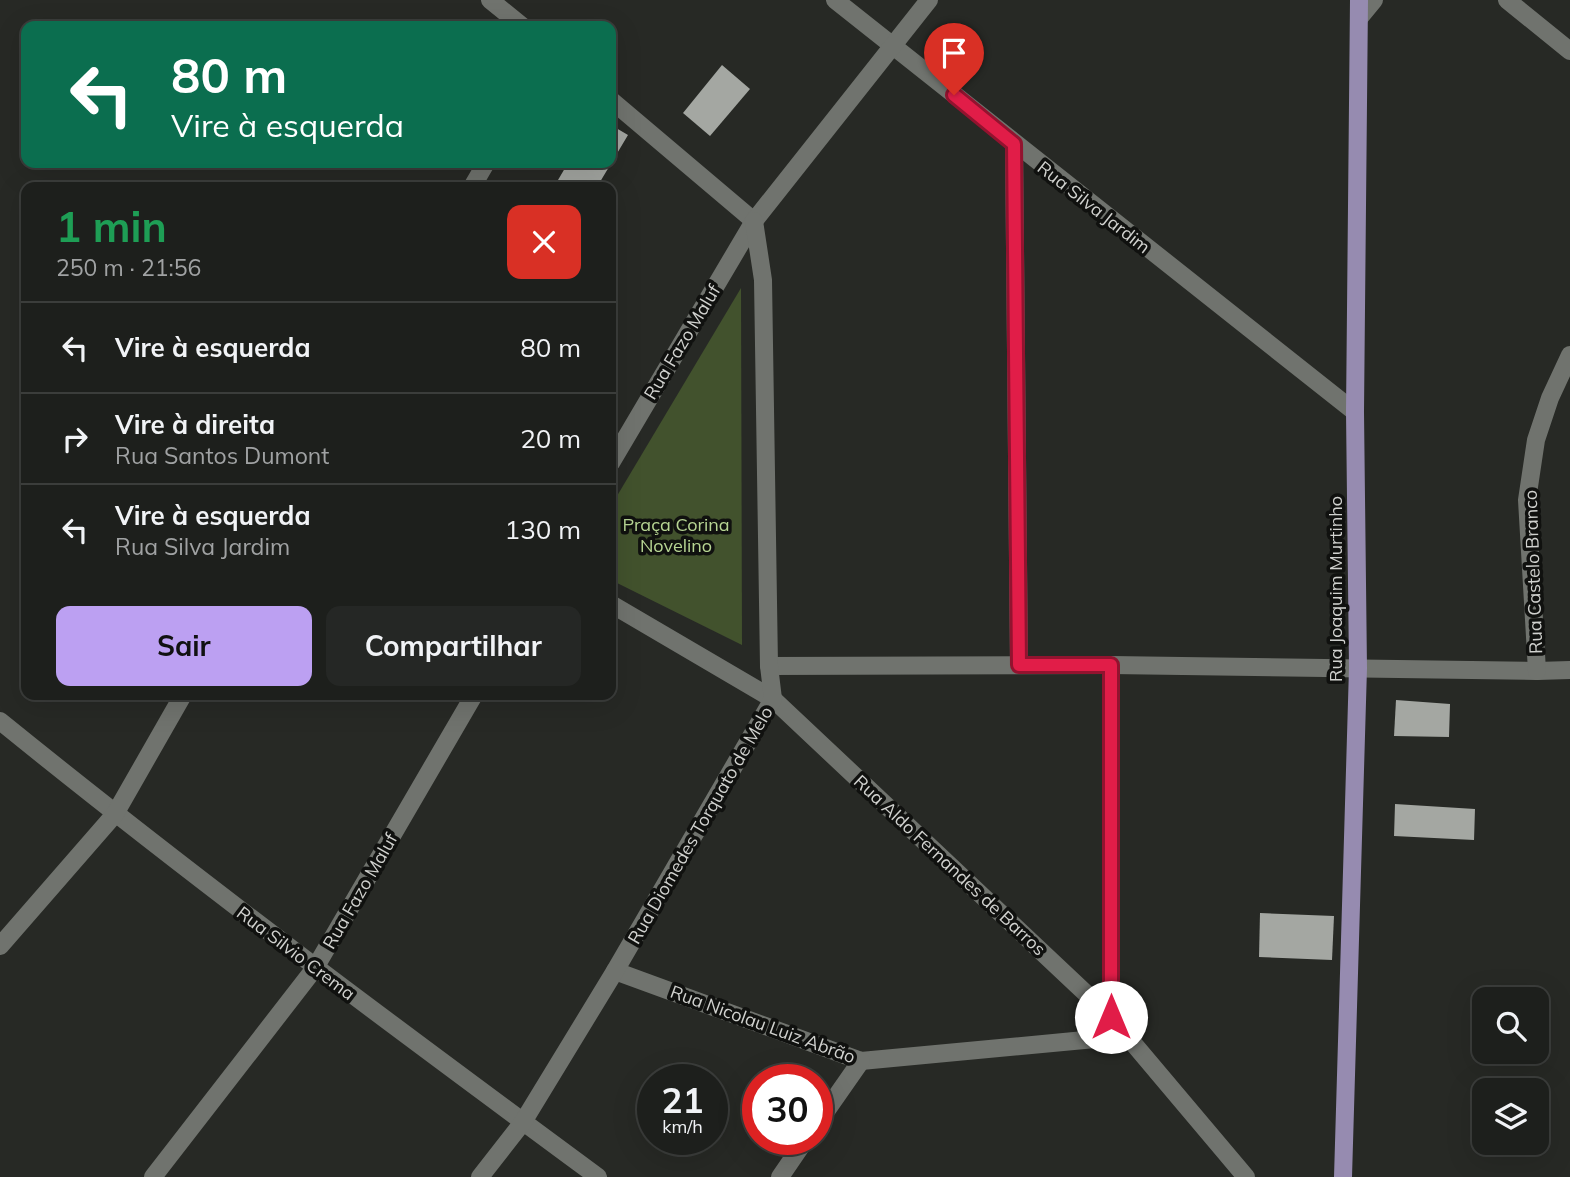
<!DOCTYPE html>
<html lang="pt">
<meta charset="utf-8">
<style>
:root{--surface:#1d1f1c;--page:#252725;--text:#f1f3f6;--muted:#a0a2a3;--line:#3b3d3b;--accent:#bca0f2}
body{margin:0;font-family:Mulish,sans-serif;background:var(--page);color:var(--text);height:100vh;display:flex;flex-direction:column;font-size:26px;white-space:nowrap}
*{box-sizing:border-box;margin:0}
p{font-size:23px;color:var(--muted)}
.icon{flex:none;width:38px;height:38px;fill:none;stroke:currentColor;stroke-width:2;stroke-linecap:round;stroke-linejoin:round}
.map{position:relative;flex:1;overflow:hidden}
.drawer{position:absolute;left:21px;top:182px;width:595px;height:518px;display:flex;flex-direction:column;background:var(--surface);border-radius:14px;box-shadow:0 7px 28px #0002,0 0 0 2px var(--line)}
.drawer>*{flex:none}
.guide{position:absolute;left:21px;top:21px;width:595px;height:147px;border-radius:14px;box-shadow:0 7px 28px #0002,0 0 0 2px var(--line);background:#0b6e4f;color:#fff;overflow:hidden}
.fabs{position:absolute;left:1472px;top:987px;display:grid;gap:14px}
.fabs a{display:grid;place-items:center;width:77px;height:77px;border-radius:14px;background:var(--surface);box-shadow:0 7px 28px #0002,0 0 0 2px var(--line);font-size:35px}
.speed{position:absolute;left:637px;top:1064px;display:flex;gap:14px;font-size:35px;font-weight:700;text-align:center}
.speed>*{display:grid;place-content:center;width:91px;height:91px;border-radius:50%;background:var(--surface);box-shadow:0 7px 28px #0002,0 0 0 2px var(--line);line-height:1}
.speed small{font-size:18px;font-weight:400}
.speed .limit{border:10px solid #d22;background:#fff;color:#111}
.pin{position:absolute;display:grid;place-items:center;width:60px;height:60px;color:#fff;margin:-72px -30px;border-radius:50% 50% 50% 0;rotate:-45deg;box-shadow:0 0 7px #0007}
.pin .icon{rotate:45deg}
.me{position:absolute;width:77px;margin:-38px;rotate:0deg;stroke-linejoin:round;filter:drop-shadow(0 0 5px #0008)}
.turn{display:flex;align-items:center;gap:24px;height:147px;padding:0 35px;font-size:32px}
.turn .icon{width:91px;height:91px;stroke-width:2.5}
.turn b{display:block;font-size:49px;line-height:60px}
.round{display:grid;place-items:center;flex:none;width:74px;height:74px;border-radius:14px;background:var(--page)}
.summary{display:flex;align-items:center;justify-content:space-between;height:119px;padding:0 35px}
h1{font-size:42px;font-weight:700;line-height:52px;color:#1e9e55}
.button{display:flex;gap:14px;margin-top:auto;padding:14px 35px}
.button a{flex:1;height:80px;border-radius:14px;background:var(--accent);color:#111;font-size:28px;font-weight:700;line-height:80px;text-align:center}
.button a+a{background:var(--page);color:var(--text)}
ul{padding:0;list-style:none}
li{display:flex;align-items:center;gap:21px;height:91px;padding:0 35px;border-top:2px solid var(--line)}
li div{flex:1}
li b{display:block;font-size:26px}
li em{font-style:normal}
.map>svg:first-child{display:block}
.green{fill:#42522d}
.building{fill:#a4a7a2}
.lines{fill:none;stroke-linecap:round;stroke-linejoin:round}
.minor{stroke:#70736e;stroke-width:18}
.major{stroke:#968bb0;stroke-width:18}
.route-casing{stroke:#92132f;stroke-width:18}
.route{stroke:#e11d48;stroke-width:12}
.labels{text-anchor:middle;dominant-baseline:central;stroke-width:7;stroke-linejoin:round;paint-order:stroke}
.street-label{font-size:18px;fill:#d1d2cf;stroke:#10110f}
.park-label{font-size:18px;fill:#b7d593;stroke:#10110f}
</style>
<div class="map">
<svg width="1570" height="1177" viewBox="0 0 1570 1177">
<rect width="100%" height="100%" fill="#272925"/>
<polygon class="green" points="741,288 742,645 611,580 611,506"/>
<g class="building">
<polygon points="722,65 750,89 710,136 683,113"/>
<polygon points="611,125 628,135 597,187 571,187 558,180 568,163 611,163"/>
<polygon points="1396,700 1450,704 1449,737 1394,736"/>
<polygon points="1395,804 1475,809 1474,840 1394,836"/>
<polygon points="1260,913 1334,916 1332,960 1259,957"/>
</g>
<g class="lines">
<g class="minor">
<polyline points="490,0 522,26"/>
<polyline points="835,0 1355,412"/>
<polyline points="1507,0 1570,51"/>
<polyline points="1360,17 1374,0"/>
<polyline points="611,100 754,221"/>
<polyline points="1014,144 1019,665"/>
<polyline points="472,187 486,163"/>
<polyline points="611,463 754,221 929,0"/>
<polyline points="611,604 773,699 1111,1017 1246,1177"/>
<polyline points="769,666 1111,665 1537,671 1570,670"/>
<polyline points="1537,671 1527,500 1536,440 1550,398 1570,355"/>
<path d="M0,721C195,879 396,1028 598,1177"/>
<polyline points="0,946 115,814 183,695"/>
<polyline points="615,971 861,1061 1095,1039 1111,1017 1111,665"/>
<polyline points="817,1124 861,1061"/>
<polyline points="153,1177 315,968 474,695"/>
<polyline points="480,1177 523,1122 615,971 773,699 769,666 763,280 754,221"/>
<polyline points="780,1177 806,1139"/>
</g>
<polyline class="major" points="1343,1177 1358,668 1355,412 1359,0"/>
</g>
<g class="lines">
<g class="route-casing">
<polyline id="route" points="954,95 1014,144 1019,665 1111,665 1111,1017"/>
</g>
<use href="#route" class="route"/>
</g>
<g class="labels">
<g class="street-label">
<text transform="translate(1094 207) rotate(38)">Rua Silva Jardim</text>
<text transform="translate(682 342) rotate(-59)">Rua Fazo Maluf</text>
<text transform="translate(1533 572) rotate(-92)">Rua Castelo Branco</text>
<text transform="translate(1335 589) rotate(-90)">Rua Joaquim Murtinho</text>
<text transform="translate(700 825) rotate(-60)">Rua Diomedes Torquato de Melo</text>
<text transform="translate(950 865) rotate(43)">Rua Aldo Fernandes de Barros</text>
<text transform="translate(360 891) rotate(-60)">Rua Fazo Maluf</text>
<text transform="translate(296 953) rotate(37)">Rua Silvio Crema</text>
<text transform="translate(763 1024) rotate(20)">Rua Nicolau Luiz Abrão</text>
</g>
<g class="park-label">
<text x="676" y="524">Praça Corina<tspan x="676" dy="21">Novelino</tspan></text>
</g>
</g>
</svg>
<div class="fabs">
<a><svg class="icon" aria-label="search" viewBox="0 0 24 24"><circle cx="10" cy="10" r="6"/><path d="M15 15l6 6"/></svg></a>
<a><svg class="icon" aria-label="layers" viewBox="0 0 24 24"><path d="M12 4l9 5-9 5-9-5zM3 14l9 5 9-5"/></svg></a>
</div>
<div class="speed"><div>21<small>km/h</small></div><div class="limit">30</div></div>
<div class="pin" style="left:954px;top:95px;background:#d93025"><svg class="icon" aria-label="arrive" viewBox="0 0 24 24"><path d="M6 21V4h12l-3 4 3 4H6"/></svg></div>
<svg class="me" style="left:1111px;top:1017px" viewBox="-20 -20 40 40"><circle r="19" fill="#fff"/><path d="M0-13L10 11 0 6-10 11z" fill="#e11d48"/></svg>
<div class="guide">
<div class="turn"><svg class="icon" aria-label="left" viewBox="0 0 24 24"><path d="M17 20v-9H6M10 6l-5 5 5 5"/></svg><div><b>80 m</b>Vire à esquerda</div></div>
</div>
<section class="drawer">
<div class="summary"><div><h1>1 min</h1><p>250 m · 21:56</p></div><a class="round" style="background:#d93025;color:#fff"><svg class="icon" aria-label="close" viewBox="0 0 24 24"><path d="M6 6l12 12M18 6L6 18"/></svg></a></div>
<ul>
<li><svg class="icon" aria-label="left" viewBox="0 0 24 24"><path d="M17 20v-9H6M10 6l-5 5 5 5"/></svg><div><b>Vire à esquerda</b></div><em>80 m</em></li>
<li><svg class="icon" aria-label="right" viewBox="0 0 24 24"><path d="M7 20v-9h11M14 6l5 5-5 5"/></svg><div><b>Vire à direita</b><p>Rua Santos Dumont</p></div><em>20 m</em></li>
<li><svg class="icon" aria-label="left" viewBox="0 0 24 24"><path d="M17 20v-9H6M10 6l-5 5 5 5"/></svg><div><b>Vire à esquerda</b><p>Rua Silva Jardim</p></div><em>130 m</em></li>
</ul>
<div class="button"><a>Sair</a><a>Compartilhar</a></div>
</section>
</div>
